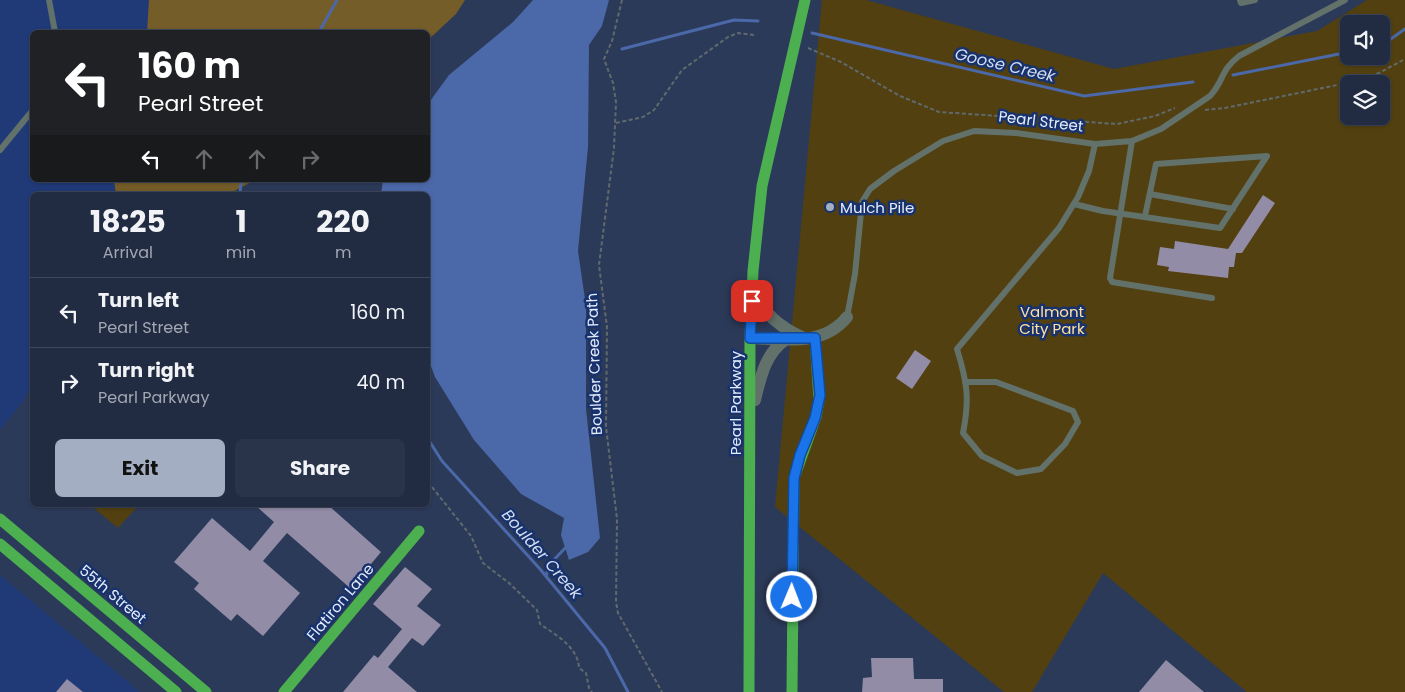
<!DOCTYPE html>
<style>
:root{--surface:#212c43;--page:#29344a;--text:#f1f3f6;--muted:#a2a7b2;--line:#3e485c;--accent:#a4aec2}
body{margin:0;font-family:Poppins,sans-serif;background:var(--page);color:var(--text);height:100vh;display:flex;flex-direction:column;font-size:19px;white-space:nowrap}
*{box-sizing:border-box;margin:0}
p{font-size:16px;color:var(--muted)}
.icon{flex:none;width:28px;height:28px;fill:none;stroke:currentColor;stroke-width:2;stroke-linecap:round;stroke-linejoin:round}
.map{position:relative;flex:1;overflow:hidden}
.drawer{position:absolute;left:30px;top:192px;width:400px;height:315px;display:flex;flex-direction:column;background:var(--surface);border-radius:8px;box-shadow:0 1px 4px #0004,0 0 0 1px var(--line)}
.drawer>*{flex:none}
.hud{position:absolute;left:30px;top:30px;width:400px;height:152px;border-radius:8px;box-shadow:0 1px 4px #0004,0 0 0 1px var(--line);background:#202124;color:#fff;overflow:hidden}
.fabs{position:absolute;left:1340px;top:15px;display:grid;gap:10px}
.fabs a{display:grid;place-items:center;width:50px;height:50px;border-radius:8px;background:var(--surface);box-shadow:0 1px 4px #0004,0 0 0 1px var(--line);font-size:25px}
.pin{position:absolute;display:grid;place-items:center;width:42px;height:42px;color:#fff;margin:-21px;border-radius:10px;box-shadow:0 2px 8px #0006}
.me{position:absolute;width:55px;margin:-28px;rotate:1deg;stroke-linejoin:round;filter:drop-shadow(0 0 4px #0008)}
.turn{display:flex;align-items:center;gap:18px;height:105px;padding:0 25px;font-size:22px}
.turn .icon{width:65px;height:65px;stroke-width:2.5}
.turn b{display:block;font-size:35px;line-height:42px}
.lanes{display:flex;align-items:center;height:48px;padding:0 25px;background:#0003;justify-content:center;gap:25px;direction:ltr}
.lanes .off{opacity:.35}
.eta{display:flex;justify-content:space-evenly;align-items:center;height:85px;text-align:center}
.eta b{font-size:30px;font-weight:700;line-height:35px}
.primary-button{display:flex;gap:10px;margin-top:auto;padding:10px 25px}
.primary-button a{flex:1;height:58px;border-radius:8px;background:var(--accent);color:#111;font-size:20px;font-weight:700;line-height:58px;text-align:center}
.primary-button a+a{background:var(--page);color:var(--text)}
ul{padding:0;list-style:none}
li{display:flex;align-items:center;gap:15px;height:70px;padding:0 25px;border-top:1px solid var(--line)}
li div{flex:1}
li b{display:block;font-size:19px}
li em{font-style:normal}
.map>svg:first-child{display:block}
.built{fill:#203a78}
.green{fill:#524010;fill-rule:evenodd}
.forest{fill:#745d29}
.water{fill:#4b68a8}
.lines{fill:none;stroke-linecap:round;stroke-linejoin:round}
.stream{stroke:#4b68a8;stroke-width:3}
.building{fill:#928ca7}
.path{stroke:#606a6d;stroke-width:2;stroke-dasharray:4 2.5;stroke-linecap:butt}
.lane{stroke:#63716b;stroke-width:6}
.street{stroke:#63716b;stroke-width:12}
.fast{stroke:#4caf50;stroke-width:11}
.route-casing{stroke:#114b97;stroke-width:12}
.route{stroke:#1a73e8;stroke-width:9}
.poi-dot{fill:#a4aec2;stroke:#18326d;stroke-width:2}
.labels{text-anchor:middle;dominant-baseline:central;stroke-width:5;stroke-linejoin:round;paint-order:stroke}
.street-label{font-size:15px;fill:#e5ecfb;stroke:#18326d}
.poi-label{font-size:15px;fill:#e5ecfb;stroke:#18326d;text-anchor:start}
.park-label{font-size:15px;fill:#ffe0a3;stroke:#18326d}
.water-label{font-size:16px;font-style:italic;fill:#d3ddf0;stroke:#18326d}
</style>
<div class="map">
<svg width="1405" height="692" viewBox="0 0 1405 692">
<rect width="100%" height="100%" fill="#2c3a59"/>
<g class="built">
<polygon points="0,0 149,0 149,13 147,32 32,32 32,180 114,180 116,195 32,195 31,385 24,400 0,430"/>
<polygon points="0,575 140,692 0,692"/>
</g>
<g class="green">
<path d="M822,0H866L1114,69L1317,31L1367,0H1405V692H1247L1103,573L1032,692H1004L775,507ZM1349,24H1381V56H1349ZM1349,84H1381V116H1349Z"/>
<polygon points="90,505 136,505 137,507 118,528"/>
</g>
<g class="forest">
<polygon points="149,0 465,0 456,14 428,40 428,32 147,32"/>
<polygon points="114,180 255,180 227,195 116,195"/>
</g>
<polygon class="water" points="533,0 609,0 602,26 589,45 588,147 578,251 586,306 586,409 600,538 588,552 569,560 561,535 564,518 521,494 474,440 435,377 428,358 428,195 381,195 383,180 428,180 428,104 449,75 513,22"/>
<g class="lines">
<g class="stream">
<polyline points="319,32 337,0"/>
<polyline points="812,33 1084,96 1193,82"/>
<polyline points="1381,46 1405,29"/>
<polyline points="622,49 734,20 758,21"/>
<polyline points="1233,75 1349,52"/>
<polyline points="240,195 241,180"/>
<polyline points="428,439 442,461 540,569 605,648 628,692"/>
<polyline points="546,576 549,565 568,545"/>
</g>
</g>
<g class="building">
<polygon points="1263,195 1275,203 1242,253 1236,253 1234,267 1229,267 1228,278 1168,271 1169,267 1157,265 1160,247 1174,249 1175,241 1228,249"/>
<polygon points="915,350 931,361 912,389 896,378"/>
<polygon points="255,505 328,505 381,552 371,564 375,568 365,579 361,575 350,588 287,533 263,561 300,593 263,636 237,614 231,621 194,589 199,583 174,562 212,518 250,551 274,522"/>
<polygon points="405,567 432,589 417,606 441,625 423,646 412,638 388,667 417,692 343,692 374,655 378,658 402,629 373,604"/>
<polygon points="871,658 913,658 914,679 943,679 943,692 862,692 863,678 872,677"/>
<polygon points="1166,660 1204,692 1139,692"/>
<polygon points="67,679 83,692 56,692"/>
</g>
<g class="lines">
<g class="path">
<polyline points="622,0 612,41 604,59 613,83 616,102 614,148 599,265 607,327 606,427 617,519 616,602 618,613 662,692"/>
<polyline points="808,48 841,62 900,96 939,112 1117,124 1155,116 1175,108"/>
<polyline points="1205,110 1225,108 1347,83 1379,73 1405,59"/>
<polyline points="616,123 643,117 654,110 682,70 728,37 738,33 754,35"/>
<path d="M428,482L471,536L483,563L509,583L537,610L540,624C556,635 578,647 579,668L586,673L589,688L592,692"/>
</g>
<g class="lane">
<polyline points="49,0 55,32"/>
<polyline points="1240,0 1241,3 1255,0"/>
<polyline points="1132,141 1110,278 1112,282 1212,298"/>
<polyline points="0,150 32,111"/>
<polyline points="1150,194 1233,209"/>
<polyline points="1074,204 1103,211 1220,228 1267,156 1156,164 1145,216"/>
<path d="M847,317L855,274L862,202L870,189L894,171L943,141L974,131L1016,133L1095,144L1132,141L1161,129L1210,96C1224,81 1220,71 1239,56L1345,0"/>
<path d="M965,382H996L1073,411L1078,422L1065,444L1041,469L1017,473L982,456L963,433C970,398 967,382 957,349L1059,228L1078,197L1089,171L1095,144"/>
</g>
<g class="street">
<path d="M755,289C761,313 781,328 804,338"/>
<path d="M750,338C784,339 823,347 847,317"/>
<path d="M755,400C761,376 765,354 786,339"/>
</g>
<g class="fast">
<polyline points="0,519 206,692"/>
<polyline points="0,544 176,692"/>
<polyline points="284,692 419,531"/>
<polyline points="749,692 750,338 753,271 762,186 805,0"/>
<polyline points="792,692 794,478 816,417 819,400 815,338"/>
</g>
</g>
<g class="lines">
<g class="route-casing">
<polyline id="route" points="752,301 750,338 815,338 820,395 815,418 800,455 794,478 792,597"/>
</g>
<use href="#route" class="route"/>
</g>
<circle class="poi-dot" cx="830" cy="207" r="5"/>
<g class="labels">
<g class="street-label">
<text transform="translate(1041 121) rotate(7)">Pearl Street</text>
<text transform="translate(594 364) rotate(-92)">Boulder Creek Path</text>
<text transform="translate(735 403) rotate(-90)">Pearl Parkway</text>
<text transform="translate(113 594) rotate(40)">55th Street</text>
<text transform="translate(340 602) rotate(-50)">Flatiron Lane</text>
</g>
<g class="poi-label">
<text x="840" y="207">Mulch Pile</text>
</g>
<g class="park-label">
<text x="1052" y="311">Valmont<tspan x="1052" dy="17">City Park</tspan></text>
</g>
<g class="water-label">
<text transform="translate(1005 65) rotate(13)">Goose Creek</text>
<text transform="translate(542 554) rotate(49)">Boulder Creek</text>
</g>
</g>
</svg>
<div class="fabs">
<a><svg class="icon" aria-label="sound" viewBox="0 0 24 24"><path d="M4 9h4l5-4v14l-5-4H4zM17 9q2 3 0 6"/></svg></a>
<a><svg class="icon" aria-label="layers" viewBox="0 0 24 24"><path d="M12 4l9 5-9 5-9-5zM3 14l9 5 9-5"/></svg></a>
</div>
<div class="pin" style="left:752px;top:301px;background:#d93025"><svg class="icon" aria-label="arrive" viewBox="0 0 24 24"><path d="M6 21V4h12l-3 4 3 4H6"/></svg></div>
<svg class="me" style="left:792px;top:597px" viewBox="-20 -20 40 40"><circle r="17" fill="#1a73e8" stroke="#fff" stroke-width="3"/><path d="M0-11L8 9 0 5-8 9z" fill="#fff"/></svg>
<div class="hud">
<div class="turn"><svg class="icon" aria-label="left" viewBox="0 0 24 24"><path d="M17 20v-9H6M10 6l-5 5 5 5"/></svg><div><b>160 m</b>Pearl Street</div></div>
<div class="lanes"><svg class="icon" aria-label="left" viewBox="0 0 24 24"><path d="M17 20v-9H6M10 6l-5 5 5 5"/></svg><svg class="icon off" aria-label="ahead" viewBox="0 0 24 24"><path d="M12 20V5M6 11l6-6 6 6"/></svg><svg class="icon off" aria-label="ahead" viewBox="0 0 24 24"><path d="M12 20V5M6 11l6-6 6 6"/></svg><svg class="icon off" aria-label="right" viewBox="0 0 24 24"><path d="M7 20v-9h11M14 6l5 5-5 5"/></svg></div>
</div>
<section class="drawer">
<div class="eta">
<div><b>18:25</b><p>Arrival</p></div>
<div><b>1</b><p>min</p></div>
<div><b>220</b><p>m</p></div>
</div>
<ul>
<li><svg class="icon" aria-label="left" viewBox="0 0 24 24"><path d="M17 20v-9H6M10 6l-5 5 5 5"/></svg><div><b>Turn left</b><p>Pearl Street</p></div><em>160 m</em></li>
<li><svg class="icon" aria-label="right" viewBox="0 0 24 24"><path d="M7 20v-9h11M14 6l5 5-5 5"/></svg><div><b>Turn right</b><p>Pearl Parkway</p></div><em>40 m</em></li>
</ul>
<div class="primary-button"><a>Exit</a><a>Share</a></div>
</section>
</div>
